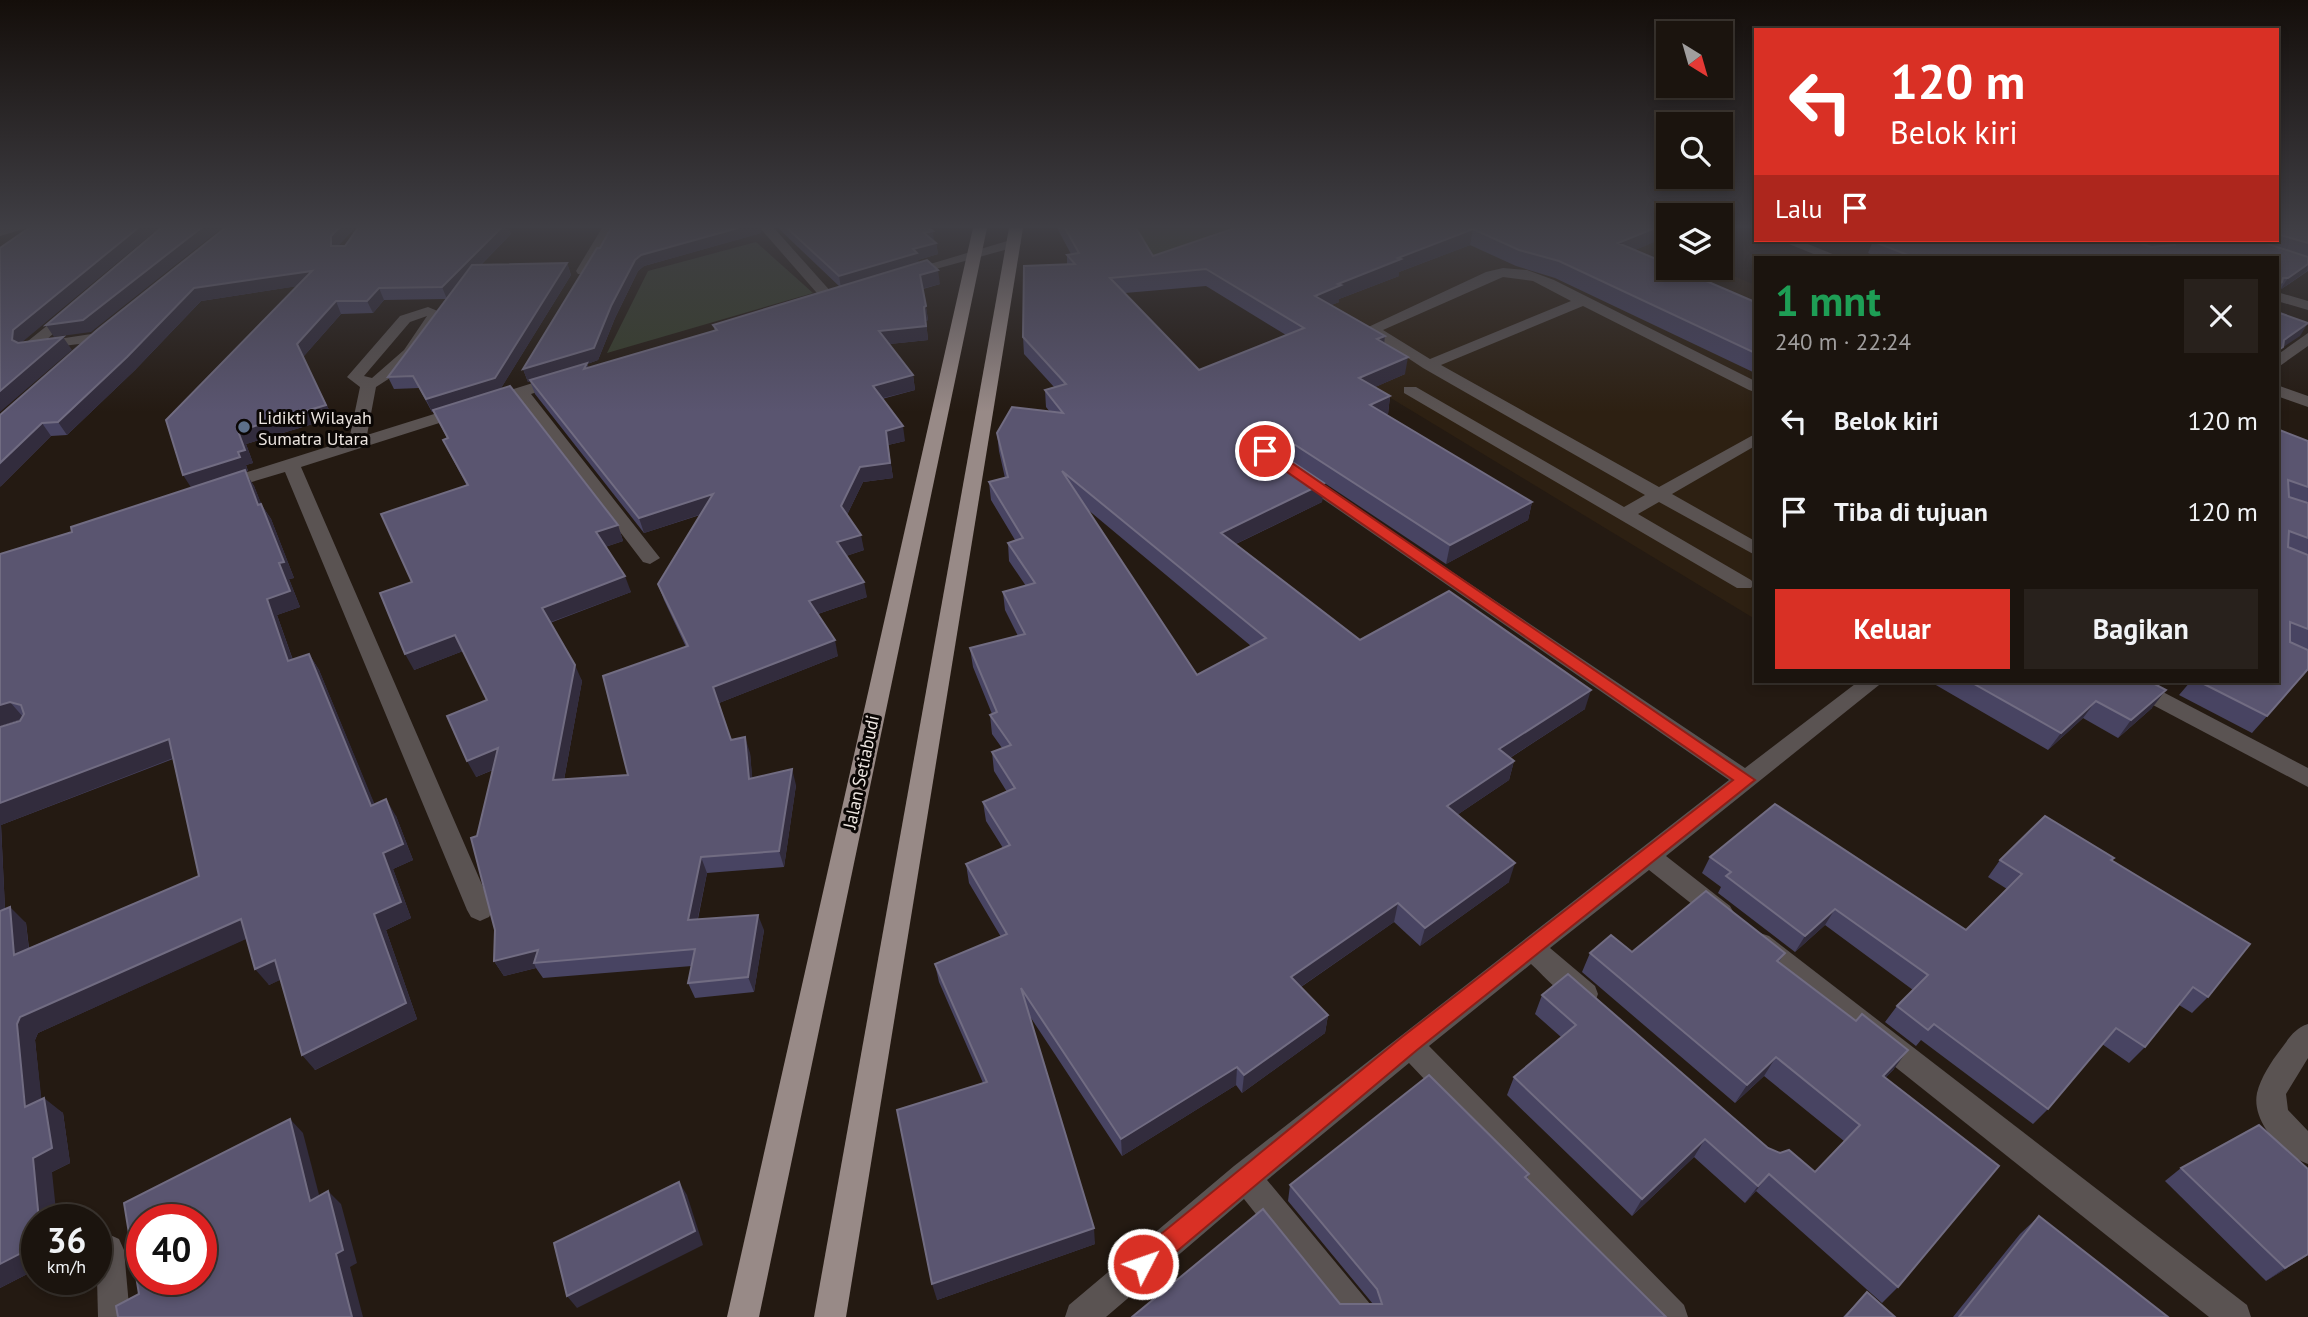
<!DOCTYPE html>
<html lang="id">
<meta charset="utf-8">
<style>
:root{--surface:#1b140e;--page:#28211c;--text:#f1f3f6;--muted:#a09e9e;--line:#39332e;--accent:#d93025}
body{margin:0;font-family:"PT Sans",sans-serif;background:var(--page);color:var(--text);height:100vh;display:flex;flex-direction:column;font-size:26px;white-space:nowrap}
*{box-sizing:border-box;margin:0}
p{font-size:23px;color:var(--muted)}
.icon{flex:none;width:38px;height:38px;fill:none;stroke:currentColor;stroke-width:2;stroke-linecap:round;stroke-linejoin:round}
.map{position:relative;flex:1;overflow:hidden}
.drawer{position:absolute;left:1754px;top:256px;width:525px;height:427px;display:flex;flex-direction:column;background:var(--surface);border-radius:0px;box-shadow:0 4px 10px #0003,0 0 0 2px var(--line)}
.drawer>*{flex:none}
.hud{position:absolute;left:1754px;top:28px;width:525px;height:214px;border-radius:0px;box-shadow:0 4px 10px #0003,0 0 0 2px var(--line);background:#d93025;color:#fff;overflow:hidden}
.needle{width:46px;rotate:143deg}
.fabs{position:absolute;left:1656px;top:21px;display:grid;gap:14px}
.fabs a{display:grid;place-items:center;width:77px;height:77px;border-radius:0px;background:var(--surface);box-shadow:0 4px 10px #0003,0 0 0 2px var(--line);font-size:35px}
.speed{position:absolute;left:21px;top:1204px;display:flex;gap:14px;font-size:35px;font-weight:700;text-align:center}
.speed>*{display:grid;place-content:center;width:91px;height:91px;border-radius:50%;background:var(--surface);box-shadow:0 4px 10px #0003,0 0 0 2px var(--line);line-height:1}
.speed small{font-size:18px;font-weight:400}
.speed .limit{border:10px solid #d22;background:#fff;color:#111}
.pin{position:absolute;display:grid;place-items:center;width:60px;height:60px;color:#fff;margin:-30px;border:4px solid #fff;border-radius:50%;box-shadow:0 2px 7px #0007}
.me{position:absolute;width:77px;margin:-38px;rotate:49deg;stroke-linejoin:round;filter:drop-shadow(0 0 5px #0008)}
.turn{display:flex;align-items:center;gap:24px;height:147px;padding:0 21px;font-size:32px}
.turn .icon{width:91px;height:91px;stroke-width:2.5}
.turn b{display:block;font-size:49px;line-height:60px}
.then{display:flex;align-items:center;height:66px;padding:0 21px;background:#0003;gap:14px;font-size:26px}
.round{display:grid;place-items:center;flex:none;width:74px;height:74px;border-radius:0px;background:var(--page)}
.headline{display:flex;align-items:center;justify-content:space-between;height:119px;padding:0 21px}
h1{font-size:42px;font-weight:600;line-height:52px;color:#1e9e55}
.primary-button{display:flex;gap:14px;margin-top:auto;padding:14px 21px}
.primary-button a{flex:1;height:80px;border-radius:0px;background:var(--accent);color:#fff;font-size:28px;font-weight:600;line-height:80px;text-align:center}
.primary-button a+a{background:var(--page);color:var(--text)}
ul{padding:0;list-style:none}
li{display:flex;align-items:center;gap:21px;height:91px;padding:0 21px}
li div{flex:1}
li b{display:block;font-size:26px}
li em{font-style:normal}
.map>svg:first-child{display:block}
.built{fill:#2d2012}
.green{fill:#373f2b}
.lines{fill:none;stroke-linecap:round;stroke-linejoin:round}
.minor{fill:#5a5352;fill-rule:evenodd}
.major{fill:#988a87;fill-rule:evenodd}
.wall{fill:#484462;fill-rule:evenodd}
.shaded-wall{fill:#322c3d}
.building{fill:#5a5570;stroke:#716c82;stroke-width:2;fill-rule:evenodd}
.route{fill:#d93025;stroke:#8d1f18;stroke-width:2}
.service-dot{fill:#5c6f8a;stroke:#0a0604;stroke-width:2.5}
.labels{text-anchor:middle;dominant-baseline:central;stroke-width:6;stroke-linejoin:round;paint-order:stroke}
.poi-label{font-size:18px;fill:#ece5e0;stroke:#0a0604;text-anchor:start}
.street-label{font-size:18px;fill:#ece5e0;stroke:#0a0604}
</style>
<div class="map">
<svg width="2308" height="1317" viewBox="0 0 2308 1317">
<rect width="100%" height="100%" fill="#241a12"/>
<polygon class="built" points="1623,228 1668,247 1668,268 1715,268 1755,285 1755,619 1208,287 1171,268"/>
<g class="green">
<polygon points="1135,228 1249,228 1153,261"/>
<polygon points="756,242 813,293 607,353 648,271"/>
</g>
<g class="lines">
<g class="minor">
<polygon points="0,228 27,228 0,236"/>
<polygon points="602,228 616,228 588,274 578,274 576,271"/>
<polygon points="760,228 774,228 833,294 833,300 823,300"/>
<polygon points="1014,239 1021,243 1019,246 907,277 900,273"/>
<polygon points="1779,240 1798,240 1840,257 1821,257"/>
<path d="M1503,268L1527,270L1554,280L1755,381V392L1749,390L1583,306L1441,365L1659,487L1755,434V446L1672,494L1755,541V555L1659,502L1638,514L1751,580L1754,584L1751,588H1737L1404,393V387H1416L1624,507L1645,495L1423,368L1364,329L1486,272ZM1503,277L1533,281L1571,301L1430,359L1383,330Z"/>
<polygon points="2277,292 2308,301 2308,310 2277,301"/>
<path d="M428,307L440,312L441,321L404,369L376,387L367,435L552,377H564V383L531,394L660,558L650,564L643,562L518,398L301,467L493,910L489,917L480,921L471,917L467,910L285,472L222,491L213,486L216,482L349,440L360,387L347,377L400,316ZM427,316L404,350L372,378L364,376L410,322Z"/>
<polygon points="69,308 74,309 74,315 45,341 98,333 103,335 103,341 23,351 23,345"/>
<polygon points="2308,333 2308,346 2277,368 2277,355"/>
<polygon points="2277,385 2308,396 2308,407 2277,396"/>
<path d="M1300,470L1745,768L1859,681H1884L1666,856L1730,906L1734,913L1730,920L1721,924L1712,920L1649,870L1550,948L1595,986L1598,994L1595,1002C1572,1011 1547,978 1531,964L1429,1046L1684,1305L1688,1317H1649L1409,1063L1267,1180L1371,1305L1375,1317H1338L1244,1199L1106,1317H1065L1069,1305L1234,1166L1729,780L1294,479L1291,475Z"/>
<polygon points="2114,681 2142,681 2308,768 2308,787 2117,686"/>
<polygon points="1760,933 1769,936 2247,1305 2251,1317 2209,1317 1751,952 1747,944 1751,936"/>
<path d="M2308,1024V1058L2286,1094L2288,1110L2308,1131V1164C2283,1155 2251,1122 2257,1093C2261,1077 2271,1062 2281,1049C2289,1038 2295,1028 2308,1024Z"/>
<polygon points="108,1234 119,1239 124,1250 130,1317 98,1317 96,1240"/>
</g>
<g class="major">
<polygon points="973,228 987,228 759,1317 727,1317"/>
<polygon points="1009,228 1023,228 846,1317 814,1317"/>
</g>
</g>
<g class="wall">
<path d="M355,228L338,246H345L358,228H508L511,234L481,265L567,263L571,275L501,388L618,525L623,541L605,547L631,592L550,623L582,681L564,780L628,775L686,647L664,600L658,584L700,515L644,533L535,394L530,381L528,382L523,369L600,248L611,228H760L761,233L644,266L638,271L615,318L598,360L587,364L589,368L715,331L713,325L840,287L778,228H929L934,241L936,243L938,254L918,260L919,263L940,284L923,289L928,320L926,321L928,340L889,344L913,375L915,390L882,399L905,441L888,445L893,478L863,482L847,515L864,550L846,556L867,597L818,614L838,656L719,703L731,740L750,753L752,778L796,785L784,867L707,873L698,919L764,930L754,992L695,998L688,983L692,966L543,978L536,968L504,976L494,961L495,930L477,836L493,770L476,777L487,700L463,651L414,670L412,582L467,486L450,454L443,440L447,438L433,411L432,412L419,388L394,389L388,377L446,299L384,300L373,313L341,314L303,357L333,418L246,444L253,463L246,465L248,471L245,472L254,486L261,504L271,519L294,578L289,579L300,607L277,615L293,660L309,654L319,670L374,804L396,816L413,860L393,869L411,918L386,930L417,1019L315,1070L281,979L269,985L247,938L38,1033L35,1040L41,1099L63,1113L70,1163L52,1172L37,1269L0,1288V727L20,721V720L0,726L72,532L191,488L297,286L201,301L135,370L67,435L51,436L0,487L97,330ZM173,759L199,876L29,948L26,923L5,909L1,825Z"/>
<path d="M1057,228H1136L1153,256L1235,228H1668V236L1635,250L1755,302V373L1555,278L1516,266L1470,245L1399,272V276L1339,299V302L1331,305L1384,343L1405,374L1375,387L1390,396L1388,414H1386L1532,502L1528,520L1446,564L1284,456L1324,483L1322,502L1236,544L1360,640L1585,709L1510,758L1514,761L1509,780L1457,815L1509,882L1420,946L1394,922L1301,987L1328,1015L1325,1033L1242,1093L1236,1085L1122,1156L1029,1015L1095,1244L937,1300L983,1083L939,982L935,964L1001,937L969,883L966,864L1003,848L986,821L983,802L1007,792L994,771L992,752L1002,748L992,734L990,715L992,714L973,667L970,648L1018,636L1005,610L1003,592L1026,586L1009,561L1008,543L1015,540L991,500L989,482L1005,478L999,451L997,433L1050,412L1046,407L1045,390L1054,387L1024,354L1023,337L1067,265V255L1071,254ZM1206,286L1286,335L1199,370L1125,293ZM1087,509L1251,646L1197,675Z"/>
<polygon points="2277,228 2308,228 2308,271 2280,290 2277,291 2277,257 1877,257 1868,253 1873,241 1870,240 2277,240"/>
<polygon points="2277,429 2308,441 2308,670 2252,733 2179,695 2191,681 2277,681"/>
<polygon points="1929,681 2149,681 2152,708 2118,738 2083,718 2048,750"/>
<polygon points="1710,857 1966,930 2007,889 1988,877 2000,860 2112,861 2208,997 2192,1013 2179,1005 2145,1047 2129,1063 2102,1044 2048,1109 2033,1124 1921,1040 1916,1046 1885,1022 1897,1006 1913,990 1825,925 1795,952 1718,893 1721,887 1702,873"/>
<polygon points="1632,952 1785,953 1779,962 1894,1069 1885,1078 1898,1287 1882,1303 1756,1191 1745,1203 1694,1157 1632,1216 1507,1095 1514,1077 1561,1037 1535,1014 1542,995 1768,1148 1815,1172 1844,1141 1764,1076 1735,1103 1582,972 1590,953"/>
<polygon points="2181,1168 2308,1169 2308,1255 2266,1281 2165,1181"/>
<polygon points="1529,1174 1527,1179 1666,1317 1340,1304 1373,1304 1288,1201 1290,1185"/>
<polygon points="2039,1216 2168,1317 1953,1317 2020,1234"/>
<polygon points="1867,1292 1895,1317 1843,1317"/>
</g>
<g class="shaded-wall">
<polygon points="138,228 159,228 21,343 21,352 12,340 13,330"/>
<polygon points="201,228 222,228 91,332 54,337 46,325"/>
<polygon points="339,228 355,228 336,248 331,246 331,236"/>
<polygon points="501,228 508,228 511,234 447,299 442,287"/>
<polygon points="738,228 760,228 761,233 644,266 638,271 615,318 598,360 587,364 592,377 584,369 586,364 528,382 523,369 611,306 635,260 641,255"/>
<polygon points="1655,228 1668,228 1668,236 1614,259 1618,243"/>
<polygon points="1473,229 1470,245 1399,272 1399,276 1339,299 1339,302 1313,313 1315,296 1338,284 1398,258"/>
<polygon points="933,231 934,242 924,233"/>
<polygon points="936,243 938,254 918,260 919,264 841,288 839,276 913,249"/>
<polygon points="567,263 571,275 500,390 432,412 426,399"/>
<polygon points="2308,264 2307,271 2280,290 2288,278"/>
<polygon points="938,270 940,284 921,289 920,275"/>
<polygon points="312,271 318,283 201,301 135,370 67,435 58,422 194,288"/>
<polygon points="379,288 384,300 373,313 367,301"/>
<polygon points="336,301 341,314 303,357 333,418 246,444 253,463 246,465 248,471 245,472 254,486 268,520 258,505 192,489 183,475 238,452 238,431 297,344"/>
<polygon points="926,306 928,320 926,321 928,340 881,345 879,331 924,307"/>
<polygon points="2308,323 2300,336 2282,348 2277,356 2277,351 2284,340"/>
<polygon points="1385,336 1383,353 1377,339"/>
<polygon points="63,337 72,350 0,412 0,391"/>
<polygon points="1408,357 1405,374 1357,395 1359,378"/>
<polygon points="913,375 915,390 875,400 873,386"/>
<polygon points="1390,396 1388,414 1368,423 1370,405"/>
<polygon points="42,423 51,436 0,487 0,463"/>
<polygon points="903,426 905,441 888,445 893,478 863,482 844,521 841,506 860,467 886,431"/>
<polygon points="1266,426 1265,443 1254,449 1255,432"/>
<polygon points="1324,483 1322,502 1221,551 1221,533"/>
<polygon points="713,494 717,509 644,533 639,518"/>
<polygon points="1532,502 1528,520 1446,564 1450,545"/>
<polygon points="261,504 271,519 294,578 289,579 300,607 277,615 299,678 288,661 267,599 279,563"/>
<polygon points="618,525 623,541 602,548 596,532"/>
<polygon points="861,535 864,550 840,558 837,542"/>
<polygon points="625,576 631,592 548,623 542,608"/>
<polygon points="864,582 867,597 812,616 809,601"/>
<polygon points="455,635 463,651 414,670 405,654"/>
<polygon points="835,640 838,656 719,703 713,687"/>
<polygon points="309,654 319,670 382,822 371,806"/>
<polygon points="575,665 582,681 561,796 553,780"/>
<polygon points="1591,690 1585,709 1494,768 1499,749"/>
<polygon points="2166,690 2152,708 2118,738 2131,720"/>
<polygon points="2096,701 2083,718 2048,750 2061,733"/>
<polygon points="10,702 24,718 0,726 0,705"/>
<polygon points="745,737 750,753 754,795 749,779"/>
<polygon points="169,739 181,755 1,825 6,931 0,925 0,803"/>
<polygon points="498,748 506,764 476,777 467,761"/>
<polygon points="1514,761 1509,780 1442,825 1447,806"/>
<polygon points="792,769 796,785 784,867 779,851"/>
<polygon points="386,799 396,816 413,860 393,869 411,918 386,930 417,1019 315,1070 302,1055 374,914 383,853"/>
<polygon points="701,857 707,873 694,936 688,920"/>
<polygon points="1515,863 1509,882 1420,946 1425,928"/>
<polygon points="1398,903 1394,922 1289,995 1291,977"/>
<polygon points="10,907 26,923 31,970 14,955"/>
<polygon points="1835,909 1825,925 1795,952 1805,936"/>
<polygon points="758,915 764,930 754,992 748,977"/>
<polygon points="241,919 255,935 38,1033 35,1040 44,1122 25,1107 17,1024 20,1017"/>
<polygon points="538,950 534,963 536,968 504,976 494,961"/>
<polygon points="275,960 289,976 269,985 255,969"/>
<polygon points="1328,1015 1325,1033 1242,1093 1244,1075"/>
<polygon points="1908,1050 1894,1069 1869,1095 1883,1076"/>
<polygon points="1776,1057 1764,1076 1735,1103 1747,1085"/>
<polygon points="1237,1067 1236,1085 1122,1156 1121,1139"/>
<polygon points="44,1098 63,1113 70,1163 52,1172 57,1220 39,1220 33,1158"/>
<polygon points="290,1119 303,1133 324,1214 310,1201"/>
<polygon points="1705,1139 1694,1157 1632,1216 1642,1199"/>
<polygon points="1769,1174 1756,1191 1745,1203 1758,1186"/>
<polygon points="679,1182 687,1195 703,1245 577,1308 567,1296"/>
<polygon points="328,1191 341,1204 357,1263 350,1267 363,1317 352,1317 336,1254"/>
<polygon points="1094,1228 1095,1244 937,1300 932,1284"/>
<polygon points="37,1245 37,1269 0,1288 0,1264"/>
<polygon points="2308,1254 2308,1255 2266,1281 2285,1268"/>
</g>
<g class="building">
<polygon points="29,228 138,228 13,330 12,340 18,343 63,337 0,391 0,248"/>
<polygon points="161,228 201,228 83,320 46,325"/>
<polygon points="225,228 339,228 331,236 331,246 345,246 358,228 501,228 442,287 379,288 367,301 336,301 297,344 326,405 238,431 245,450 238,452 240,457 183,475 166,420 312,271 194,288 127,357 58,422 42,423 0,463 0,415 97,330"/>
<polygon points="611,228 738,228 641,255 635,260 611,306 594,348 523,369 597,248 600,248"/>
<polygon points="787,228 929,228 933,231 924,233 936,243 913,249 917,253 839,276"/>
<path d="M1065,228H1136L1153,256L1235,228H1655L1618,243L1668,264V268H1676L1755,302V353L1559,261L1519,250L1473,229L1398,258L1401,259L1338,284L1341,285L1315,296L1385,336L1377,339L1408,357L1359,378L1390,396L1370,405L1532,502L1450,545L1266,426L1255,432L1258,439L1324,483L1221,533L1360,640L1449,591L1591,690L1499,749L1514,761L1447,806L1515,863L1425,928L1398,903L1291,977L1328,1015L1244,1075L1237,1067L1121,1139L1021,988L1094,1228L932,1284L897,1110L987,1082L935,964L1007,934L966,864L1010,845L983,802L1015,788L992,752L1011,745L990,715L997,712L970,648L1025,634L1003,592L1035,583L1008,543L1023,538L989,482L1008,477L997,433L1012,407L1063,413L1045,390L1066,384L1023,337L1024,266L1075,264L1067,255L1079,253ZM1206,269L1304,328L1199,370L1110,278ZM1062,471L1266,638L1197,675Z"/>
<polygon points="2277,228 2308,228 2308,243 2277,234"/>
<polygon points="1876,240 2132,240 2151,247 2175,245 2173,242 2165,240 2256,240 2308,257 2308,264 2288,278 2283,278 2282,282 2277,286 2277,257 1913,257 1872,241"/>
<polygon points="927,260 938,270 920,275 926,306 924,307 926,326 879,331 913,375 873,386 903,426 886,431 890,463 860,467 841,506 861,535 837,542 864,582 809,601 835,640 713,687 731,740 745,737 749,779 792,769 779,851 701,857 688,920 758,915 748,977 688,983 695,949 534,963 538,950 494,961 495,930 471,838 477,836 498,748 467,761 447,716 487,700 455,635 405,654 380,593 412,582 381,514 468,485 443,440 448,438 433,410 510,386 618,525 596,532 625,576 542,608 575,665 553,780 628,775 603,676 688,646 658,584 713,494 639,518 530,380 587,363 584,369 717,330 713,325"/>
<polygon points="567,263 495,378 426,399 413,376 388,377 472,265"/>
<polygon points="2277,312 2308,323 2284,340 2283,347 2277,351"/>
<polygon points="2277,429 2308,441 2308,487 2288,480 2289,497 2308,503 2308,538 2289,531 2288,547 2308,555 2308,629 2290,622 2290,642 2308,650 2308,669 2267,716 2198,681 2277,681"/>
<polygon points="245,470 258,505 261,504 284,562 279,563 290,591 267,599 288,661 309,654 371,806 386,799 403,844 383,853 401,902 374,914 406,1003 302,1055 275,960 255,969 241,919 20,1017 17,1024 25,1107 44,1098 52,1148 33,1158 39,1220 37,1220 37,1245 0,1264 0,911 10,907 14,955 199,876 169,739 0,803 0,727 20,721 24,714 21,705 10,702 0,705 0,554 72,532 71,527"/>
<polygon points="1969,681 2149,681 2166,690 2131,720 2096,701 2061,733"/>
<polygon points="1775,804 1966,930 2022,874 2000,860 2045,816 2114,858 2111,860 2250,944 2208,997 2193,987 2145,1047 2116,1028 2048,1109 1934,1024 1928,1030 1897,1006 1928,975 1835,909 1805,936 1726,876 1731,872 1710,857"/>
<polygon points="1706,891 1785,953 1777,961 1856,1021 1862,1014 1908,1050 1883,1076 1999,1166 1898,1287 1769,1174 1758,1186 1705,1139 1642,1199 1514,1077 1576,1025 1542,995 1568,974 1768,1148 1780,1153 1789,1150 1815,1172 1860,1125 1776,1057 1747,1085 1590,953 1611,935 1632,952"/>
<polygon points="1429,1075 1529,1174 1525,1177 1666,1317 1132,1317 1263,1209 1340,1304 1382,1304 1377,1289 1290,1185"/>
<path d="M290,1119L310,1201L328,1191L343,1250L336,1254L352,1317H118L116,1306L139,1294L124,1203ZM142,1220H201V1279H142Z"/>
<polygon points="2259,1125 2308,1169 2308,1254 2285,1268 2181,1168"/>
<polygon points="679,1182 695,1231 567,1296 554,1243"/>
<polygon points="2039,1216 2168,1317 1959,1317"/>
<polygon points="1867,1292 1895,1317 1845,1317"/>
</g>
<linearGradient id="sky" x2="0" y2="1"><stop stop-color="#140e0a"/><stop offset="0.55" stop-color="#3f3e44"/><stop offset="1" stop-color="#3f3e44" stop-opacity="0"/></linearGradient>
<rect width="2308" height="412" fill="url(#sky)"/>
<polygon class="route" points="1261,448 1270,448 1755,780 1417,1050 1151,1273 1143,1276 1134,1273 1131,1264 1134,1256 1402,1037 1733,780 1261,454"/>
<circle class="service-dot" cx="244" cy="427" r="7"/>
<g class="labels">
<g class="poi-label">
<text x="258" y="417">Lidikti Wilayah<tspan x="258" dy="21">Sumatra Utara</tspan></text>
</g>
<g class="street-label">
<text transform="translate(861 772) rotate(-78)">Jalan Setiabudi</text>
</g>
</g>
</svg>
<div class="fabs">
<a><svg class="needle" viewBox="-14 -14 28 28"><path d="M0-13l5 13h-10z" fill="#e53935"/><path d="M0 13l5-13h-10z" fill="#a09e9e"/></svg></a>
<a><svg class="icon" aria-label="search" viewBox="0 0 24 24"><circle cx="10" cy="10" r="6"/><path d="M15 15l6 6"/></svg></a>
<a><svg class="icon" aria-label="layers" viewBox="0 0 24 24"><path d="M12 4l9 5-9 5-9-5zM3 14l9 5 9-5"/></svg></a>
</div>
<div class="speed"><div>36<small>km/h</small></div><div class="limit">40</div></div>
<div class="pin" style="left:1265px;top:451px;background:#d93025"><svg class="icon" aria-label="arrive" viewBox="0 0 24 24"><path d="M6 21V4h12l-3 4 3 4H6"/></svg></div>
<svg class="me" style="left:1143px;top:1264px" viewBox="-20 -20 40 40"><circle r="17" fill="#d93025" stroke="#fff" stroke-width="3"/><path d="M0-11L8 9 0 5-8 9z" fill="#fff"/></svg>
<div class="hud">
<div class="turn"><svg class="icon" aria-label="left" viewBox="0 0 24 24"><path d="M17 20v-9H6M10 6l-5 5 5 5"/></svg><div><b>120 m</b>Belok kiri</div></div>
<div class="then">Lalu<svg class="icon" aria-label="arrive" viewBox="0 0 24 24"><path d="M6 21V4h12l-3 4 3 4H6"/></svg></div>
</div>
<section class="drawer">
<div class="headline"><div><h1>1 mnt</h1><p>240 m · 22:24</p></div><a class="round"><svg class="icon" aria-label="close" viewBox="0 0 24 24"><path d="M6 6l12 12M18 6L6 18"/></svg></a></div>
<ul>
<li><svg class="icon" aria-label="left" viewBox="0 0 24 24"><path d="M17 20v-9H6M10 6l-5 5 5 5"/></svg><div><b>Belok kiri</b></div><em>120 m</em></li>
<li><svg class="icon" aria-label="arrive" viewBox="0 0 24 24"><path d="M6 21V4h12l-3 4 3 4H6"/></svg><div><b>Tiba di tujuan</b></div><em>120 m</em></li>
</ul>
<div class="primary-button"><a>Keluar</a><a>Bagikan</a></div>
</section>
</div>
